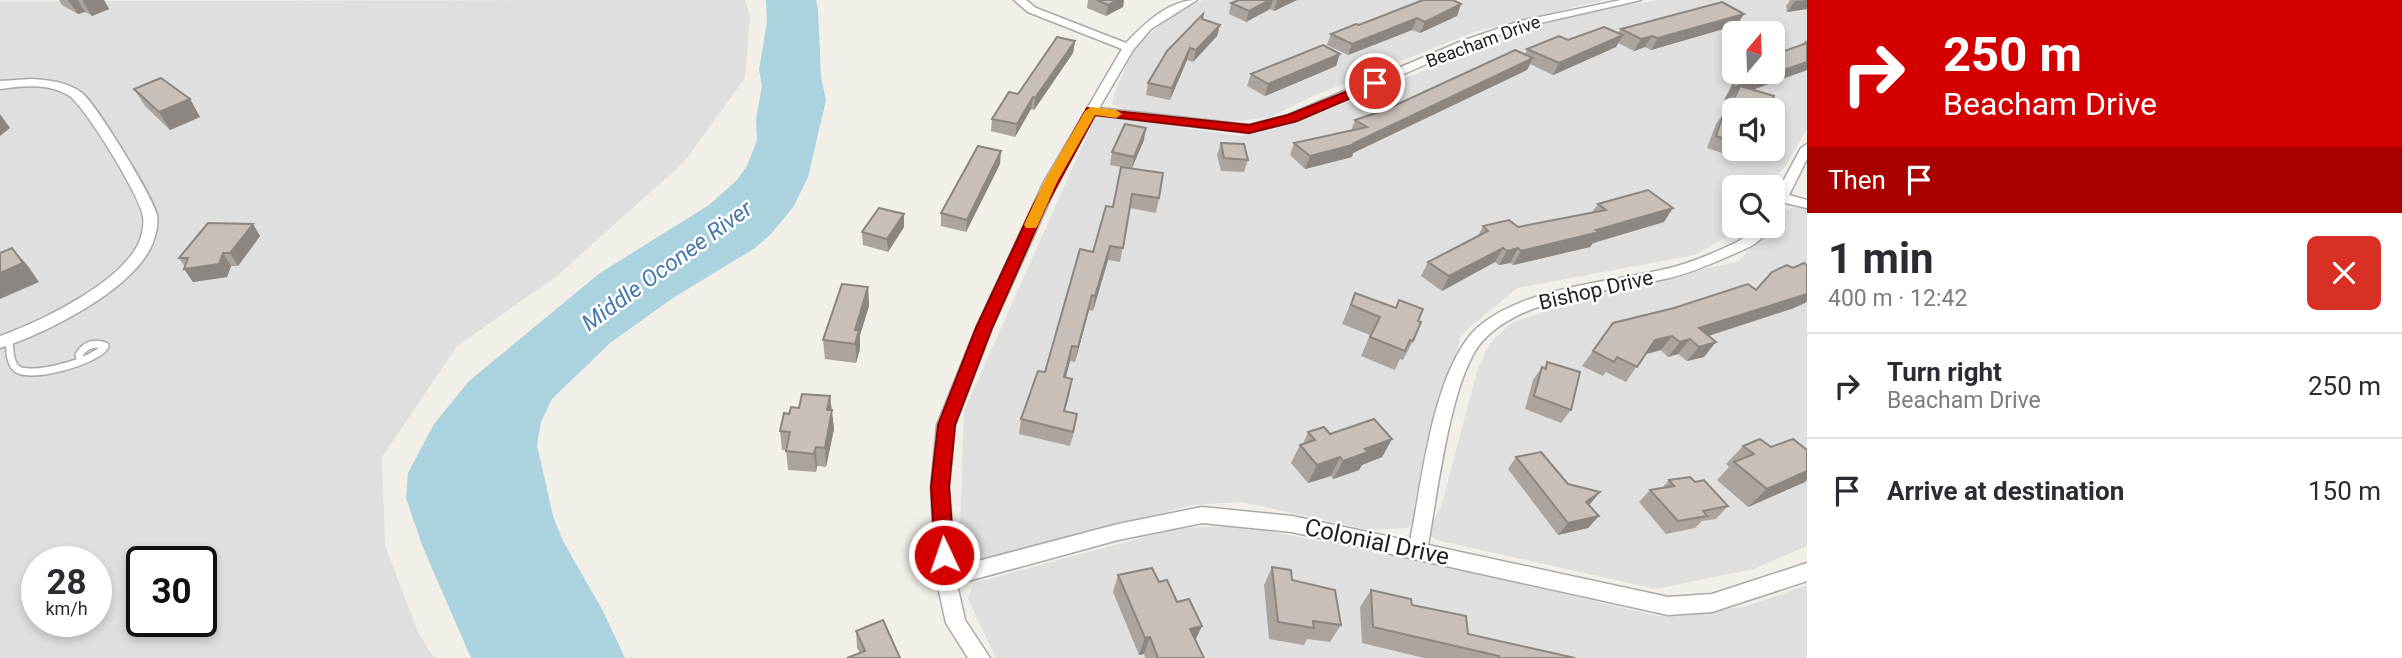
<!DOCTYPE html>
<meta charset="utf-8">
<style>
:root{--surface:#fff;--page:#f7f7f7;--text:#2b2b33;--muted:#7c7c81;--line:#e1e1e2}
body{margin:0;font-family:Roboto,sans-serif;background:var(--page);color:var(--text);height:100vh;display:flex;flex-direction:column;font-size:26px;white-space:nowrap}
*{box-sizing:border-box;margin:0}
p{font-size:23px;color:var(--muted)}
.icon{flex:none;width:38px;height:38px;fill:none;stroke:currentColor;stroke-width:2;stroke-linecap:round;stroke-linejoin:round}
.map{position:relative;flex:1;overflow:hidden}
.panel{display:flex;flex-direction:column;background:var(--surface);width:595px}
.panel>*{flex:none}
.hud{background:#d40000;color:#fff;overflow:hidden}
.needle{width:46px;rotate:19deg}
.tools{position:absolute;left:1722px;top:21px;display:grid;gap:14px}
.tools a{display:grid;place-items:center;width:63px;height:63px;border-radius:10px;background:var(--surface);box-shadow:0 4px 10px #0003;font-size:35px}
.speed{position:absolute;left:21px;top:546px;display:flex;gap:14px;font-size:35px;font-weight:700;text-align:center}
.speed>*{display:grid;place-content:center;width:91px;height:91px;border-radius:50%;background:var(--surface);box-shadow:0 4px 10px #0003;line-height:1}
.speed small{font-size:18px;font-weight:400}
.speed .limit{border:4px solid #111;border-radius:10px;background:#fff;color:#111}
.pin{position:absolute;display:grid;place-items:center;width:60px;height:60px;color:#fff;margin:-30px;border:4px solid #fff;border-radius:50%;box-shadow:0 2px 7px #0007}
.me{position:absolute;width:77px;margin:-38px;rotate:357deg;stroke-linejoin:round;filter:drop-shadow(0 0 5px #0008)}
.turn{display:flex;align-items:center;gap:24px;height:147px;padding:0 21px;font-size:32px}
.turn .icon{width:91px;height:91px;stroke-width:2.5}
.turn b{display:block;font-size:49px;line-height:60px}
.then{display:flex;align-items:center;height:66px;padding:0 21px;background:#0003;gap:14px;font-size:26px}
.round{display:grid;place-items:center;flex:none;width:74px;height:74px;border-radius:10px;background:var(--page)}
.headline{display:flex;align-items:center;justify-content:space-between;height:119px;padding:0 21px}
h1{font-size:42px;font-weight:700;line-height:52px}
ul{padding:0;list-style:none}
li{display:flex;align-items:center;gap:21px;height:105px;padding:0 21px;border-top:2px solid var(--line)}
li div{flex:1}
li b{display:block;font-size:26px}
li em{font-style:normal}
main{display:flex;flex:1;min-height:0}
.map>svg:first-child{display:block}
.residential{fill:#e0dfdf;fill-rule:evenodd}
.water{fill:#aad3df}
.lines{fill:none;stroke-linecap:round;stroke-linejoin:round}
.service-casing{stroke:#a9a9a9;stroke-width:10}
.minor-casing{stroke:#a9a9a9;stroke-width:3}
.service{stroke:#fff;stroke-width:7}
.minor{fill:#fff;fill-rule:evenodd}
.wall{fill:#aba49e}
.shaded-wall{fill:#8b8681}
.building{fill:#c7bfb8;stroke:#8b8681;stroke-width:2}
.route{fill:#d40000;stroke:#8a0000;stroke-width:2}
.slow{fill:#f59e0b}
.labels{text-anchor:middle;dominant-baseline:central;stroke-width:5;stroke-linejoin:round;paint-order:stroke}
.far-street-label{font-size:18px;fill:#222;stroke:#fff}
.street-label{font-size:21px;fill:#222;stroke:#fff}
.water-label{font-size:23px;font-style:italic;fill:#4a7aab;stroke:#fff}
.near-street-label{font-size:24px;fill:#222;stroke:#fff}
</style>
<main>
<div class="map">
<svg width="1807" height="658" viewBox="0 0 1807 658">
<rect width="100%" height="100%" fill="#f2efe9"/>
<g class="residential">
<path d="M745,0L750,15L745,78L684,162L557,276L457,346L382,457L385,545L418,632L434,658H0V1ZM37,562H96V621H37ZM142,562H201V621H142Z"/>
<polygon points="1203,0 1604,0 1474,32 1313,96 1270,117 1241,121 1185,119 1121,108 1112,104 1114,94 1135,46 1181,9"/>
<path d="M1658,0H1807V129L1787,164L1768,187H1734V226H1745L1695,255L1517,288L1461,335L1416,518L1408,528L1369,530L1241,502L1192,505L1009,556L959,560L964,411L1096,115L1241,136L1273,130L1348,102L1502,38L1580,12ZM1734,33H1773V72H1734ZM1734,110H1773V149H1734Z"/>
<polygon points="1795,207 1807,209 1807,546 1753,569 1656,589 1436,540 1429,535 1429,528 1441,507 1478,368 1490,343 1511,323 1607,291 1739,261 1783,211"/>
<polygon points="1241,526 1417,559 1657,616 1744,607 1807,585 1807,658 996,658 968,599 974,583 1177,528"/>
</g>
<polygon class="water" points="766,0 816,0 818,9 821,77 826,100 808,177 794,206 771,234 755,248 673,298 610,343 552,399 541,422 537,445 553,516 563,541 603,611 625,658 471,658 422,545 406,498 408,473 434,424 469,381 600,273 709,205 737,180 747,166 757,140 756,119 762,86 759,70 767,22"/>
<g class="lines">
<g class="service-casing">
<path id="service" d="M9,340C10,348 9,360 15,367C26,382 99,360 105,346C94,342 85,345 79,355L81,361"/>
</g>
<g class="minor-casing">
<g id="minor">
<path d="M1014,0H1026L1036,8L1126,43C1145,23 1169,0 1197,0L1151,29L1133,50L1099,108L1249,125L1288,115L1462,41L1520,21L1621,0H1641L1527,26L1470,45L1296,121L1249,133L1095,115L1058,182L992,328L955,425L949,487L955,567L1118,524L1202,507L1292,516L1410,541C1422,482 1431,387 1468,338C1478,324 1495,314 1510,307C1560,284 1617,281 1670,268C1693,262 1714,253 1735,243C1749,236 1755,226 1771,226C1762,243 1746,249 1729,256C1709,265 1690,273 1669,278C1611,292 1521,295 1480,344C1450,382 1437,496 1428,545L1668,597L1712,594L1807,563V581L1712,612L1668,615L1292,532L1202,523L1118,540L957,584L965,620L990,658H968L946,623L936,578L931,487L937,425L976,328L1044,182L1122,49L1028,12Z"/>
<path d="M32,79C48,80 68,82 82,93C96,104 153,197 157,215C158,221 157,230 155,236C143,286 45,334 0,348V336C40,322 128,280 141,237C143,231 144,222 143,216C140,196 84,104 68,95C47,83 23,86 0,89V81Z"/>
<polygon points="1807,144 1807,159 1789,195 1807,200 1807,208 1785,203 1778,212 1773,213 1773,200 1801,148"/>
</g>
</g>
<use href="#service" class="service"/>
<use href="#minor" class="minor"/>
</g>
<g class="wall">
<polygon points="59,0 104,0 109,9 92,16 85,12 78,14 62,5"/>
<polygon points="1088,0 1124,0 1123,7 1106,16 1087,8"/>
<polygon points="1239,0 1297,0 1274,11 1270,9 1246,22 1229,14 1231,3"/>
<polygon points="1790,0 1807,0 1807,9 1787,12 1786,6"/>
<polygon points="1461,4 1457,16 1420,33 1412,30 1348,55 1327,45 1331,34 1359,25"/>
<polygon points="1202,19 1220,25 1217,36 1193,62 1187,60 1170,100 1146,95 1148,83"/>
<polygon points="1737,25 1651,50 1645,47 1634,51 1618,43 1616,47 1553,75 1530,64 1527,70 1353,153 1352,157 1305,169 1290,155 1294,143 1351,131 1355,120 1385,110 1525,54 1527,49 1568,40 1618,33 1621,29"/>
<polygon points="1807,40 1807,70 1753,90 1734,110 1734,149 1736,149 1731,156 1707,148 1716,124 1725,112 1732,97 1724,100 1738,72 1773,72 1802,44 1805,41"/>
<polygon points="1075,41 1073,53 1034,110 1031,109 1015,137 991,131 992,119"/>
<polygon points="1336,66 1265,96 1247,86 1251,74"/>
<polygon points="134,89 190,99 200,117 170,130 145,106"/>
<polygon points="1144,140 1132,168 1159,198 1156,213 1130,208 1120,262 1108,260 1093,311 1089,310 1075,362 1070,361 1066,377 1070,393 1065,411 1075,429 1070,446 1019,434 1021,419 1045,372 1113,207 1121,167 1110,165 1112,152"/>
<polygon points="1221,143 1248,160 1244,172 1221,171 1217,155"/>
<polygon points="1000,164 966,232 941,226 941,213"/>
<polygon points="1598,204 1664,222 1593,243 1590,247 1513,265 1510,263 1499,265 1495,262 1442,291 1421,276 1428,262 1478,236 1483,226 1518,227 1592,212"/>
<polygon points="253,224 260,236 238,266 231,266 227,277 193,282 185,267 179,258"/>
<polygon points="904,227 888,252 863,245 862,232"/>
<polygon points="868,287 869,306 860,335 860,349 856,363 825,359 823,340"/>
<polygon points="1756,290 1794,308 1709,336 1704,357 1687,361 1678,354 1668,357 1661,350 1645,354 1626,382 1606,372 1603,376 1582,366 1613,323"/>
<polygon points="1355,293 1418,321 1413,341 1403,360 1400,359 1395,370 1361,356 1370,335 1342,324"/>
<polygon points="1547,362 1571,410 1561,423 1525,409 1533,380 1542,367 1544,368"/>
<polygon points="830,396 834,429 826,467 817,466 816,472 788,470 786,450 782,450 780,431 789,414 799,408"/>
<polygon points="1308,432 1330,434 1392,439 1382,457 1362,465 1359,470 1333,479 1331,476 1308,483 1291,463 1300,445 1303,444"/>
<polygon points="1743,446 1805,482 1748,507 1717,480 1729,467 1726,464"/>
<polygon points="1516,457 1568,484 1600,492 1589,505 1599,516 1588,528 1558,535 1508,469"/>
<polygon points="1669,480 1695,482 1728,506 1716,519 1702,521 1695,528 1666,534 1639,502 1650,490 1662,488"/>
<polygon points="1272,567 1292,580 1341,625 1330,642 1307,639 1304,645 1269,639 1264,585"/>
<polygon points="1118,575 1159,582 1196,640 1204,658 1145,658 1144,654 1139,655 1113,592"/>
<polygon points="1371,590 1412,605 1468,634 1575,658 1424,658 1362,643 1360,607"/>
<polygon points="856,631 900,658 860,653 857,648"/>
</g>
<g class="shaded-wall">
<polygon points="68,0 78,0 85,12 78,14"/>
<polygon points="82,0 104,0 109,9 92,16"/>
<polygon points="1117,0 1124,0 1123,7 1106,16 1108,5"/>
<polygon points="1270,0 1273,0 1270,9 1246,22 1249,11"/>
<polygon points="1277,0 1297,0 1274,11"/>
<polygon points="1807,0 1807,9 1787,12 1795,1"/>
<polygon points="1461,4 1457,16 1420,33 1425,22"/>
<polygon points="1744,14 1737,25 1651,50 1658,38"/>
<polygon points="1417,18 1412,30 1348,55 1352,44"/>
<polygon points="1220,25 1217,36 1193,62 1196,50"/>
<polygon points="1623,35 1616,47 1553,75 1559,63"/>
<polygon points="1652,36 1645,47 1634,51 1641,39"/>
<polygon points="1075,41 1073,53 1034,110 1035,98"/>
<polygon points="1190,48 1187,60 1170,100 1172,88"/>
<polygon points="1340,54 1336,66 1265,96 1268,84"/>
<polygon points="1533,58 1527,70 1353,153 1352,157 1305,169 1310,156 1354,143"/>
<polygon points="1807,62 1807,70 1735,96 1740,86 1732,97 1724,100 1732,88"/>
<polygon points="1033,97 1031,109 1015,137 1017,124"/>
<polygon points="190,99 200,117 170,130 159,112"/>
<polygon points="0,114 10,128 0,136"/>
<polygon points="1146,128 1144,140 1131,170 1134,157"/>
<polygon points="1001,151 1000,164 966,232 967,220"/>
<polygon points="1673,208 1664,222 1593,243 1590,247 1513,265 1521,251"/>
<polygon points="904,214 904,227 888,252 887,239"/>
<polygon points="253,224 260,236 238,266 230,253"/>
<polygon points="1110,246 1108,260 1093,311 1095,296"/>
<polygon points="12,248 28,266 39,282 0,299 0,252 13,268"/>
<polygon points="1503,248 1495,262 1442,291 1449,276"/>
<polygon points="1518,248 1510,263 1499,265 1507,251"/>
<polygon points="223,253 231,266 227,277 193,282 184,269"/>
<polygon points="868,287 869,306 860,335 860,349 856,363 855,330"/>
<polygon points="1807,294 1807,302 1794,308 1692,341 1699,328"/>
<polygon points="1092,295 1089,310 1075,362 1078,347"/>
<polygon points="1672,336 1661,350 1643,355 1655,340"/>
<polygon points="1690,339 1678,354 1668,357 1680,342"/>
<polygon points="1716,342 1704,357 1687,361 1699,347"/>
<polygon points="1072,346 1070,361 1062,391 1064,377"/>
<polygon points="830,396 834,429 826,467 825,448 827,410"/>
<polygon points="1392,439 1382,457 1362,465 1359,470 1333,479 1343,461 1365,449"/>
<polygon points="816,447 817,466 816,472 814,454"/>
<polygon points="1340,457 1331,476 1308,483 1317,465"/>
<polygon points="1807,471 1807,480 1805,482 1748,507 1767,489"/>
<polygon points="1600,492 1590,504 1576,514 1586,502"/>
<polygon points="1599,516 1588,528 1558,535 1568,523"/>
<polygon points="1202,626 1194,643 1190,629"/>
<polygon points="1150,637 1144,654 1139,655 1145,638"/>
</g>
<g class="building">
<polygon points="1097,0 1117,0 1108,5"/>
<polygon points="1239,0 1270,0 1249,11 1231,3"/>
<polygon points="1423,0 1453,0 1461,4 1425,22 1417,18 1352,44 1331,34 1356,24 1359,25"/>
<polygon points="1722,2 1744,14 1658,38 1652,36 1641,39 1621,29"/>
<polygon points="1203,14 1202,19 1220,25 1196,50 1190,48 1172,88 1148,83 1167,51"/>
<polygon points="1604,27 1623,35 1559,63 1527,49 1559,36 1568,40"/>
<polygon points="1057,37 1075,41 1035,98 1033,97 1017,124 992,119 1009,92 1018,94"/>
<polygon points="1807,43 1807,62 1732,88 1739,72 1773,72 1773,55"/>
<polygon points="1323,45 1340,54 1268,84 1251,74"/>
<polygon points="1515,50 1533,58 1354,143 1356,144 1310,156 1294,143 1367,127 1355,120 1385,110"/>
<polygon points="161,78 190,99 159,112 134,89"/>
<polygon points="1740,86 1774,96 1768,110 1734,110 1734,142 1716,136 1724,112 1727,113"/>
<polygon points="1125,124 1146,128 1134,157 1112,152"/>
<polygon points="1221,143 1244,144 1248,160 1224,158"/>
<polygon points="978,146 1001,151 967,220 941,213"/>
<polygon points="1121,167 1163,173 1159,198 1132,194 1123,248 1110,246 1095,296 1092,295 1078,347 1072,346 1064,377 1072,379 1064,411 1077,414 1073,432 1021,419 1038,371 1045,372 1080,249 1093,252 1106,206 1113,207"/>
<polygon points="1648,190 1673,208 1596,230 1599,232 1521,251 1518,248 1507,251 1503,248 1449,276 1428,262 1488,231 1483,226 1509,220 1518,227 1606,210 1598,204"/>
<polygon points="879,208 904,214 887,239 862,232"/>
<polygon points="208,223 253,224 230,253 223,253 219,264 184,269 188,258 179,258"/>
<polygon points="12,248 23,263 0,273 0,253"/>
<polygon points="1804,263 1807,265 1807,294 1699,328 1716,342 1699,347 1690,339 1680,342 1672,336 1655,340 1637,367 1617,357 1614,362 1593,351 1613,323 1674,308 1748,284 1756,290 1772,272 1787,265 1793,268"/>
<polygon points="842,284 868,287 855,330 859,330 855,344 823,340"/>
<polygon points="1355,293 1396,308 1399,300 1423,309 1418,321 1421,322 1413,341 1410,340 1405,351 1370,337 1380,317 1351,305"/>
<polygon points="1547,362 1580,372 1571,410 1534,396 1542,367 1546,369"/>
<polygon points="802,394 830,396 827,410 832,410 825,448 816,447 814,454 786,451 790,432 780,431 784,413 789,414 791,407 799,408"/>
<polygon points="1374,419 1392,439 1365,449 1368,452 1343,461 1340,457 1317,465 1300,445 1315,440 1308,432 1324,427 1330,434"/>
<polygon points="1760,439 1771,447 1793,439 1807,450 1807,471 1767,489 1734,462 1754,454 1743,446"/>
<polygon points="1541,452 1568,484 1600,492 1586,502 1599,516 1568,523 1516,457"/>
<polygon points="1690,477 1695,482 1704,480 1728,506 1703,511 1707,516 1678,521 1650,490 1674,486 1669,480"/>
<polygon points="1272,567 1291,570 1292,580 1335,590 1341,625 1313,621 1314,628 1278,622"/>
<polygon points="1152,568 1159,582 1167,580 1177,602 1189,599 1202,626 1190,629 1204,658 1158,658 1150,637 1145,638 1118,575"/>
<polygon points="1371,590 1411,599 1412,605 1466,616 1468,634 1575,658 1499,658 1499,656 1373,627"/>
<polygon points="883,620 900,658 847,658 865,651 856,631"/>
</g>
<polygon class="route" points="1375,80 1379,81 1379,86 1297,121 1249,133 1095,115 1046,206 992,328 955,425 949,487 954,555 951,561 944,564 938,561 935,555 931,487 938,425 976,328 1033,206 1087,108 1249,125 1288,115"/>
<polygon class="slow" points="1091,107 1116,110 1122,114 1116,118 1095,115 1057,182 1038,225 1036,228 1026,228 1024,225 1044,182 1085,111"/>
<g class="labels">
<g class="far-street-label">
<text transform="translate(1483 41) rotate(-20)">Beacham Drive</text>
</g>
<g class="street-label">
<text transform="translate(1596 290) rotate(-13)">Bishop Drive</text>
</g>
<g class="water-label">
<text transform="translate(667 266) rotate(-36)">Middle Oconee River</text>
</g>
<g class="near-street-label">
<text transform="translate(1377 542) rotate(12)">Colonial Drive</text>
</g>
</g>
</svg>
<div class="tools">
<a><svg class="needle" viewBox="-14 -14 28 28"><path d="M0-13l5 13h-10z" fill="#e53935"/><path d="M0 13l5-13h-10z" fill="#7c7c81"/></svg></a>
<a><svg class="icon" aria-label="sound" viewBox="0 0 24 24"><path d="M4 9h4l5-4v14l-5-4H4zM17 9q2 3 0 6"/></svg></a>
<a><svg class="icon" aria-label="search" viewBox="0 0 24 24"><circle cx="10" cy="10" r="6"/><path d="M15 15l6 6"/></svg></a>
</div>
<div class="speed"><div>28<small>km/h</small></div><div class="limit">30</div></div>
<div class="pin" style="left:1375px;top:83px;background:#d93025"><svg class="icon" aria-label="arrive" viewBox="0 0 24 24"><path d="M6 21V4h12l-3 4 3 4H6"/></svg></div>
<svg class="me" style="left:944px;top:555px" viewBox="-20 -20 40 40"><circle r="17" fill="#d40000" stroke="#fff" stroke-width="3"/><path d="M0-11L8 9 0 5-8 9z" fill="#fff"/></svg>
</div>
<section class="panel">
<div class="hud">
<div class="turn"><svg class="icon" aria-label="right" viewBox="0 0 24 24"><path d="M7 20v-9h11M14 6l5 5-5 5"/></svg><div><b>250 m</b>Beacham Drive</div></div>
<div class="then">Then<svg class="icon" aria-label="arrive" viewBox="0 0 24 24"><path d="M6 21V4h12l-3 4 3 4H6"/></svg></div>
</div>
<div class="headline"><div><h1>1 min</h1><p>400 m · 12:42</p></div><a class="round" style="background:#d93025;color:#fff"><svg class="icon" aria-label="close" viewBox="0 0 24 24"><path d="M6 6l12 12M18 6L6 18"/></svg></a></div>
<ul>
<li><svg class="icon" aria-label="right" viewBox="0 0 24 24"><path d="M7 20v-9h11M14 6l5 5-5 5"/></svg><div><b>Turn right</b><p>Beacham Drive</p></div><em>250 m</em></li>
<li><svg class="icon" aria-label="arrive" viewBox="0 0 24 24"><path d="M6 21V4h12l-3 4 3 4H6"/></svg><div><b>Arrive at destination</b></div><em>150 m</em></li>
</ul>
</section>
</main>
